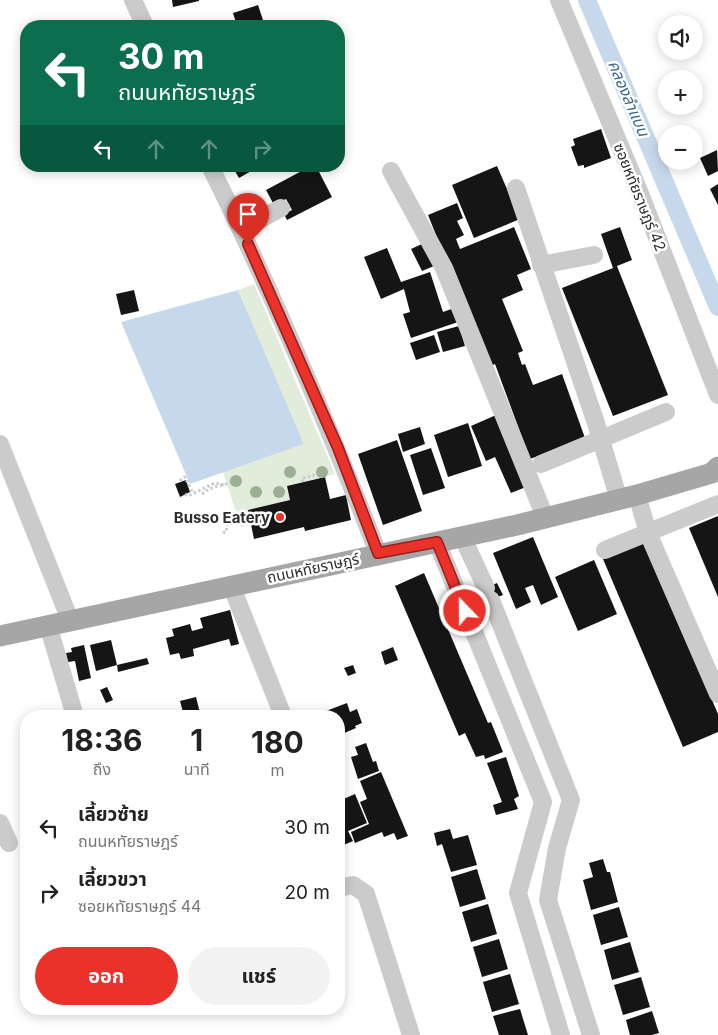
<!DOCTYPE html>
<html lang="th">
<meta charset="utf-8">
<style>
:root{--surface:#fff;--page:#f2f2f2;--text:#222;--muted:#767676;--accent:#ea322a}
body{margin:0;font-family:Inter,"Noto Sans Thai",sans-serif;background:var(--page);color:var(--text);height:100vh;display:flex;flex-direction:column;font-size:19px;white-space:nowrap}
*{box-sizing:border-box;margin:0}
p{font-size:16px;color:var(--muted)}
.icon{flex:none;width:28px;height:28px;fill:none;stroke:currentColor;stroke-width:2;stroke-linecap:round;stroke-linejoin:round}
.map{position:relative;flex:1;overflow:hidden}
.drawer{position:absolute;left:20px;top:710px;width:325px;height:305px;display:flex;flex-direction:column;background:var(--surface);border-radius:20px;box-shadow:0 2px 12px #0003}
.drawer>*{flex:none}
.banner{position:absolute;left:20px;top:20px;width:325px;height:152px;border-radius:20px;box-shadow:0 2px 12px #0003;background:#0b6e4f;color:#fff;overflow:hidden}
.fabs{position:absolute;left:658px;top:15px;display:grid;gap:10px}
.fabs a{display:grid;place-items:center;width:45px;height:45px;border-radius:50%;background:var(--surface);box-shadow:0 2px 12px #0003;font-size:25px}
.pin{position:absolute;display:grid;place-items:center;width:42px;height:42px;color:#fff;margin:-51px -21px;border-radius:50% 50% 50% 0;rotate:-45deg;box-shadow:0 0 5px #0007}
.pin .icon{rotate:45deg}
.me{position:absolute;width:55px;margin:-28px;rotate:338deg;stroke-linejoin:round;filter:drop-shadow(0 0 4px #0008)}
.turn{display:flex;align-items:center;gap:18px;height:105px;padding:0 15px;font-size:22px}
.turn .icon{width:65px;height:65px;stroke-width:2.5}
.turn b{display:block;font-size:35px;line-height:42px}
.lanes{display:flex;align-items:center;height:48px;padding:0 15px;background:#0003;justify-content:center;gap:25px;direction:ltr}
.lanes .off{opacity:.35}
.eta{display:flex;justify-content:space-evenly;align-items:center;height:85px;text-align:center}
.eta b{font-size:30px;font-weight:700;line-height:35px}
.button{display:flex;gap:10px;margin-top:auto;padding:10px 15px}
.button a{flex:1;height:58px;border-radius:30px;background:var(--accent);color:#fff;font-size:20px;font-weight:700;line-height:58px;text-align:center}
.button a+a{background:var(--page);color:var(--text)}
ul{padding:0;list-style:none}
li{display:flex;align-items:center;gap:15px;height:65px;padding:0 15px}
li div{flex:1}
li b{display:block;font-size:19px}
li em{font-style:normal}
.map>svg:first-child{display:block}
.green{fill:#e2ecdb}
.water{fill:#c6d9ec}
.lines{fill:none;stroke-linecap:round;stroke-linejoin:round}
.canal{stroke:#c6d9ec;stroke-width:18}
.building{fill:#151515}
.path{stroke:#cbcbcb;stroke-width:3;stroke-dasharray:2.5 2.5;stroke-linecap:butt}
.minor{stroke:#cbcbcb;stroke-width:18}
.major{stroke:#a6a6a6;stroke-width:21}
.tree{fill:#9cae93}
.route-casing{stroke:#98201b;stroke-width:12}
.route{stroke:#ea322a;stroke-width:9}
.poi-dot{fill:#ea322a;stroke:#fff;stroke-width:2}
.labels{text-anchor:middle;dominant-baseline:central;stroke-width:5;stroke-linejoin:round;paint-order:stroke}
.street-label{font-size:15px;fill:#2e2e2e;stroke:#fff}
.poi-label{font-size:15px;font-weight:bold;fill:#2e2e2e;stroke:#fff;text-anchor:end}
.water-label{font-size:16px;font-style:italic;fill:#396692;stroke:#fff}
</style>
<div class="map">
<svg width="718" height="1035" viewBox="0 0 718 1035">
<rect width="100%" height="100%" fill="#fff"/>
<polygon class="green" points="254,284 335,474 287,486 290,500 248,510 251,525 241,527 223,472 304,444 238,290"/>
<polygon class="water" points="238,290 304,444 190,484 121,322"/>
<g class="lines">
<polyline class="canal" points="587,0 718,307"/>
</g>
<g class="building">
<polygon points="172,0 199,0 199,1 173,7"/>
<polygon points="258,5 265,26 237,26 233,13"/>
<polygon points="601,129 611,158 584,168 584,165 578,166 571,147 575,145 573,139"/>
<polygon points="717,150 718,171 708,176 700,158"/>
<polygon points="232,166 251,166 253,170 239,178"/>
<polygon points="311,166 316,166 332,197 287,220 284,214 292,210 286,199 274,205 266,190"/>
<polygon points="497,166 520,219 474,238 452,185"/>
<polygon points="718,184 718,205 710,189"/>
<polygon points="457,203 463,218 457,221 464,235 456,239 460,249 514,227 531,269 517,275 523,290 502,299 523,351 518,353 522,365 525,364 533,385 562,374 585,438 530,459 495,364 489,367 428,215"/>
<polygon points="620,227 632,260 617,266 668,395 613,416 562,288 613,268 601,234"/>
<polygon points="424,243 434,266 422,271 411,249"/>
<polygon points="387,248 401,282 430,272 443,312 454,308 458,322 411,338 403,314 410,312 404,289 381,299 364,257"/>
<polygon points="134,290 139,311 121,315 116,294"/>
<polygon points="459,326 465,346 443,352 437,332"/>
<polygon points="434,335 440,352 416,360 410,343"/>
<polygon points="496,415 526,487 511,493 495,457 486,461 471,426"/>
<polygon points="468,423 482,466 448,477 434,435"/>
<polygon points="420,427 425,444 403,452 398,434"/>
<polygon points="397,440 422,511 383,525 358,454"/>
<polygon points="431,448 445,488 423,495 410,455"/>
<polygon points="325,477 330,499 346,495 351,520 305,531 304,527 254,539 248,510 290,500 287,486"/>
<polygon points="186,480 190,492 180,497 175,484"/>
<polygon points="718,516 718,597 689,528"/>
<polygon points="533,537 558,597 541,605 533,585 525,588 531,602 516,609 493,553"/>
<polygon points="644,541 718,714 718,732 683,747 603,559"/>
<polygon points="594,560 617,614 578,631 555,577"/>
<polygon points="424,573 488,723 491,722 503,752 485,759 484,755 476,757 465,733 459,736 395,586"/>
<polygon points="497,583 503,595 485,602 490,613 462,625 457,615 479,605 474,593"/>
<polygon points="230,610 239,644 231,646 229,639 193,649 194,656 181,659 179,653 170,655 166,638 174,636 172,629 190,624 192,631 203,628 200,618"/>
<polygon points="111,640 117,665 96,671 90,645"/>
<polygon points="84,645 91,678 79,681 75,661 68,662 66,653 72,652 71,648"/>
<polygon points="393,647 398,660 385,665 381,652"/>
<polygon points="147,658 149,664 118,672 117,665"/>
<polygon points="353,665 356,673 348,676 344,668"/>
<polygon points="107,687 113,700 106,703 100,690"/>
<polygon points="196,697 200,713 184,716 180,701"/>
<polygon points="347,703 350,712 357,709 362,723 355,726 356,728 342,734 339,725 339,716 313,716"/>
<polygon points="366,743 373,762 376,761 379,771 358,779 351,757 358,755 355,747"/>
<polygon points="506,757 519,796 514,799 518,809 496,815 493,805 502,802 487,763"/>
<polygon points="381,772 408,836 397,840 394,833 384,837 382,832 355,843 351,832 369,824 360,802 367,799 360,781"/>
<polygon points="355,794 367,823 348,831 353,841 339,847 339,801"/>
<polygon points="450,829 453,839 468,835 477,865 451,872 442,844 437,846 434,833"/>
<polygon points="603,859 607,872 610,872 618,902 591,910 583,880 593,877 589,863"/>
<polygon points="477,869 486,899 460,907 451,877"/>
<polygon points="488,904 497,934 471,942 462,912"/>
<polygon points="619,907 628,937 601,945 593,915"/>
<polygon points="499,939 508,969 482,977 473,947"/>
<polygon points="630,942 639,972 612,980 604,950"/>
<polygon points="510,974 519,1004 492,1012 483,982"/>
<polygon points="641,977 650,1007 623,1015 614,985"/>
<polygon points="520,1009 528,1035 499,1035 493,1016"/>
<polygon points="652,1011 659,1033 652,1035 630,1035 626,1020"/>
</g>
<g class="lines">
<g class="path">
<polyline points="181,481 181,479 185,477 193,494"/>
<polyline points="303,482 302,478 327,472"/>
<polyline points="185,494 188,496 215,483 224,485"/>
<polyline points="202,494 209,489 236,481"/>
<polyline points="223,533 227,531 226,526 232,520 236,523 250,521"/>
</g>
<g class="minor">
<polyline points="133,0 145,26"/>
<polyline points="559,0 641,196 718,395"/>
<path d="M210,166C273,293 327,422 378,553"/>
<polyline points="391,171 444,268 545,517"/>
<polyline points="516,188 596,423 619,500"/>
<polyline points="242,229 281,208"/>
<polyline points="541,265 594,255"/>
<polyline points="0,444 70,620"/>
<polyline points="541,464 666,412"/>
<polyline points="637,495 648,533 718,694"/>
<polyline points="462,536 486,588"/>
<polyline points="437,542 465,611"/>
<polyline points="605,550 718,504"/>
<polyline points="231,585 283,716"/>
<polyline points="491,600 571,800 557,848 548,900 591,1035"/>
<polyline points="470,622 543,802 518,893 561,1035"/>
<polyline points="48,625 75,716"/>
<polyline points="0,823 9,843"/>
<polyline points="339,888 353,885 366,894 411,1035"/>
</g>
<polyline class="major" points="0,636 517,525 637,495 712,473 718,467"/>
</g>
<g class="tree">
<circle cx="290" cy="472" r="6"/>
<circle cx="322" cy="472" r="6"/>
<circle cx="236" cy="481" r="6"/>
<circle cx="256" cy="492" r="6"/>
<circle cx="279" cy="492" r="6"/>
</g>
<g class="lines">
<g class="route-casing">
<polyline id="route" points="248,244 338,448 378,553 437,542 465,611"/>
</g>
<use href="#route" class="route"/>
</g>
<circle class="poi-dot" cx="280" cy="517" r="5"/>
<g class="labels">
<g class="street-label">
<text transform="translate(640 197) rotate(68)">ซอยหทัยราษฎร์ 42</text>
<text transform="translate(313 568) rotate(-12)">ถนนหทัยราษฎร์</text>
</g>
<g class="poi-label">
<text x="270" y="517">Busso Eatery</text>
</g>
<g class="water-label">
<text transform="translate(629 98) rotate(67)">คลองลำแบน</text>
</g>
</g>
</svg>
<div class="fabs">
<a><svg class="icon" aria-label="sound" viewBox="0 0 24 24"><path d="M4 9h4l5-4v14l-5-4H4zM17 9q2 3 0 6"/></svg></a>
<a>+</a>
<a>−</a>
</div>
<div class="pin" style="left:248px;top:244px;background:#d93025"><svg class="icon" aria-label="arrive" viewBox="0 0 24 24"><path d="M6 21V4h12l-3 4 3 4H6"/></svg></div>
<svg class="me" style="left:465px;top:611px" viewBox="-20 -20 40 40"><circle r="17" fill="#ea322a" stroke="#fff" stroke-width="3"/><path d="M0-11L8 9 0 5-8 9z" fill="#fff"/></svg>
<div class="banner">
<div class="turn"><svg class="icon" aria-label="left" viewBox="0 0 24 24"><path d="M17 20v-9H6M10 6l-5 5 5 5"/></svg><div><b>30 m</b>ถนนหทัยราษฎร์</div></div>
<div class="lanes"><svg class="icon" aria-label="left" viewBox="0 0 24 24"><path d="M17 20v-9H6M10 6l-5 5 5 5"/></svg><svg class="icon off" aria-label="ahead" viewBox="0 0 24 24"><path d="M12 20V5M6 11l6-6 6 6"/></svg><svg class="icon off" aria-label="ahead" viewBox="0 0 24 24"><path d="M12 20V5M6 11l6-6 6 6"/></svg><svg class="icon off" aria-label="right" viewBox="0 0 24 24"><path d="M7 20v-9h11M14 6l5 5-5 5"/></svg></div>
</div>
<section class="drawer">
<div class="eta">
<div><b>18:36</b><p>ถึง</p></div>
<div><b>1</b><p>นาที</p></div>
<div><b>180</b><p>m</p></div>
</div>
<ul>
<li><svg class="icon" aria-label="left" viewBox="0 0 24 24"><path d="M17 20v-9H6M10 6l-5 5 5 5"/></svg><div><b>เลี้ยวซ้าย</b><p>ถนนหทัยราษฎร์</p></div><em>30 m</em></li>
<li><svg class="icon" aria-label="right" viewBox="0 0 24 24"><path d="M7 20v-9h11M14 6l5 5-5 5"/></svg><div><b>เลี้ยวขวา</b><p>ซอยหทัยราษฎร์ 44</p></div><em>20 m</em></li>
</ul>
<div class="button"><a>ออก</a><a>แชร์</a></div>
</section>
</div>
